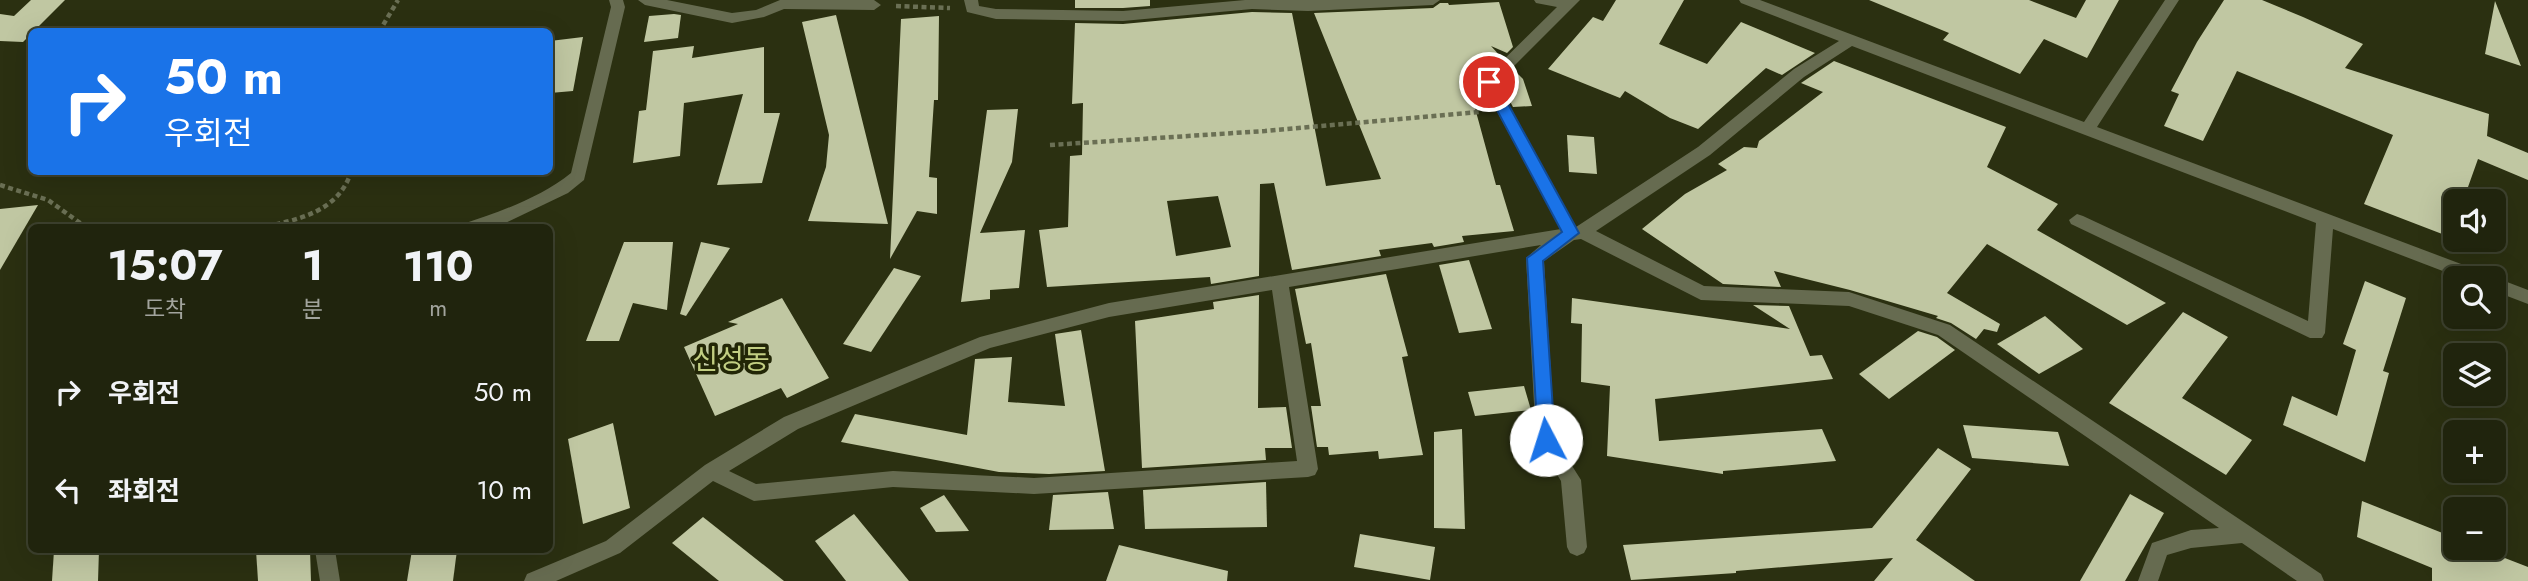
<!DOCTYPE html>
<html lang="ko">
<meta charset="utf-8">
<style>
:root{--surface:#20240d;--page:#282c16;--text:#f1f3f6;--muted:#a2a49d;--line:#3d412e}
body{margin:0;font-family:Jost,"Noto Sans KR",sans-serif;background:var(--page);color:var(--text);height:100vh;display:flex;flex-direction:column;font-size:26px;white-space:nowrap}
*{box-sizing:border-box;margin:0}
p{font-size:23px;color:var(--muted)}
.icon{flex:none;width:38px;height:38px;fill:none;stroke:currentColor;stroke-width:2;stroke-linecap:round;stroke-linejoin:round}
.map{position:relative;flex:1;overflow:hidden}
.panel{position:absolute;left:28px;top:224px;width:525px;height:329px;display:flex;flex-direction:column;background:var(--surface);border-radius:10px;box-shadow:0 7px 28px #0002,0 0 0 2px var(--line)}
.panel>*{flex:none}
.banner{position:absolute;left:28px;top:28px;width:525px;height:147px;border-radius:10px;box-shadow:0 7px 28px #0002,0 0 0 2px var(--line);background:#1a73e8;color:#fff;overflow:hidden}
.fabs{position:absolute;left:2443px;top:189px;display:grid;gap:14px}
.fabs a{display:grid;place-items:center;width:63px;height:63px;border-radius:10px;background:var(--surface);box-shadow:0 7px 28px #0002,0 0 0 2px var(--line);font-size:35px}
.pin{position:absolute;display:grid;place-items:center;width:60px;height:60px;color:#fff;margin:-30px;border:4px solid #fff;border-radius:50%;box-shadow:0 2px 7px #0007}
.me{position:absolute;width:77px;margin:-38px;rotate:355deg;stroke-linejoin:round;filter:drop-shadow(0 0 5px #0008)}
.turn{display:flex;align-items:center;gap:24px;height:147px;padding:0 21px;font-size:32px}
.turn .icon{width:91px;height:91px;stroke-width:2.5}
.turn b{display:block;font-size:49px;line-height:60px}
.eta{display:flex;justify-content:space-evenly;align-items:center;height:119px;text-align:center}
.eta b{font-size:42px;font-weight:700;line-height:49px}
ul{padding:0;list-style:none}
li{display:flex;align-items:center;gap:21px;height:98px;padding:0 21px}
li div{flex:1}
li b{display:block;font-size:26px}
li em{font-style:normal}
.map>svg:first-child{display:block}
.building{fill:#c0c7a2;fill-rule:evenodd}
.lines{fill:none;stroke-linecap:round;stroke-linejoin:round}
.path{stroke:#6a6f54;stroke-width:4.5;stroke-dasharray:5 3.5;stroke-linecap:butt}
.minor{fill:#666b50;fill-rule:evenodd}
.route{fill:#1a73e8;stroke:#114b97;stroke-width:2}
.labels{text-anchor:middle;dominant-baseline:central;stroke-width:7;stroke-linejoin:round;paint-order:stroke}
.quarter-label{font-size:28px;fill:#c2ce82;stroke:#222606}
</style>
<div class="map">
<svg width="2528" height="581" viewBox="0 0 2528 581">
<rect width="100%" height="100%" fill="#2b3011"/>
<g class="building">
<polygon points="31,0 65,0 23,42 0,41 0,14 14,16"/>
<polygon points="1075,0 1150,0 1150,6 1123,8 1075,8"/>
<polygon points="1616,0 1684,0 1659,44 1707,64 1741,22 1815,53 1782,75 1766,68 1698,129 1670,118 1625,91 1620,98 1548,69 1593,17 1603,21"/>
<polygon points="1869,0 2029,0 2076,18 2086,0 2119,0 2087,58 2044,39 2020,74 1943,40 1949,33"/>
<polygon points="2224,0 2262,0 2303,17 2363,44 2345,68 2489,114 2487,136 2528,153 2528,180 2478,159 2463,201 2455,201 2455,222 2450,237 2364,204 2393,135 2237,71 2203,141 2164,126 2179,94 2171,91 2197,42"/>
<polygon points="2495,1 2521,66 2485,54"/>
<path d="M1499,2L1513,47L1507,53L1491,46L1502,58L1478,82L1492,108H1475L1496,185H1500L1514,231L1462,236L1464,242L1434,247L1432,243L1379,250L1381,256L1292,270L1274,183L1260,184L1259,276L1211,284L1210,277L1047,287L1039,230L1068,227L1070,156L1082,155L1083,103L1072,104L1075,23L1123,24L1252,12L1292,13L1326,186L1381,179L1314,13L1433,8L1440,3H1448L1449,5ZM1218,196L1231,247L1176,256L1167,201Z"/>
<polygon points="674,14 681,15 678,38 644,42 649,16"/>
<polygon points="836,15 888,224 808,221 826,167 829,135 802,22"/>
<polygon points="939,16 938,100 934,100 929,177 937,178 937,214 917,211 890,259 901,19"/>
<polygon points="583,37 573,91 550,93 550,41"/>
<polygon points="694,46 692,58 764,47 764,113 780,113 762,183 717,185 743,94 684,103 680,156 633,163 639,111 646,110 653,51"/>
<polygon points="1834,61 2006,127 1987,167 2058,204 2037,230 2166,303 2127,325 1987,244 1947,293 2000,324 1997,332 1984,329 1976,339 1951,323 1936,318 1938,316 1850,290 1774,271 1781,287 1723,284 1642,229 1685,194 1727,170 1718,164 1744,147 1757,148 1759,141 1823,92 1801,83"/>
<polygon points="1514,70 1523,79 1532,106 1513,107 1500,83"/>
<polygon points="1018,109 1012,162 980,233 1025,230 1019,288 990,290 990,299 961,302 987,110"/>
<polygon points="1567,135 1594,137 1597,174 1569,172"/>
<polygon points="38,205 0,270 0,209"/>
<polygon points="624,242 673,242 667,310 633,303 619,341 586,341"/>
<polygon points="701,242 730,248 686,316 680,314"/>
<polygon points="1469,260 1492,329 1459,333 1439,265"/>
<polygon points="894,268 921,276 871,352 843,344"/>
<polygon points="1386,274 1408,356 1402,357 1423,455 1379,459 1378,451 1329,455 1328,447 1317,447 1311,406 1321,406 1311,343 1306,344 1295,289"/>
<polygon points="2365,281 2406,298 2383,371 2389,373 2365,462 2283,425 2292,396 2337,416 2356,350 2343,344"/>
<polygon points="1259,295 1258,408 1286,407 1292,448 1265,448 1266,460 1142,468 1135,321 1214,309 1213,302"/>
<polygon points="782,298 829,378 787,398 781,388 715,416 684,347 738,324 728,322"/>
<polygon points="1572,298 1790,329 1753,305 1789,306 1810,356 1822,355 1833,379 1655,399 1659,441 1822,429 1836,461 1723,471 1723,474 1607,456 1610,386 1581,382 1582,324 1571,323"/>
<polygon points="2183,312 2228,337 2182,398 2252,440 2226,475 2109,403"/>
<polygon points="2045,316 2083,349 2039,374 1997,344"/>
<polygon points="1081,330 1105,471 1049,474 999,472 841,442 855,414 967,435 975,359 1012,357 1008,402 1065,406 1055,334"/>
<polygon points="1918,331 1937,337 1955,350 1889,399 1859,374"/>
<polygon points="1524,386 1531,410 1475,416 1468,392"/>
<polygon points="613,423 630,508 583,524 568,439"/>
<polygon points="1963,425 2058,432 2069,466 1972,458"/>
<polygon points="1462,429 1465,529 1434,528 1434,432"/>
<polygon points="1938,448 1971,469 1916,540 1975,581 1874,581 1893,558 1736,571 1736,573 1631,580 1623,545 1872,528"/>
<polygon points="1266,482 1267,527 1145,529 1143,490"/>
<polygon points="1108,492 1114,529 1049,530 1053,495"/>
<polygon points="2130,494 2164,513 2125,581 2080,581"/>
<polygon points="944,495 969,531 936,532 920,508"/>
<polygon points="2362,501 2455,538 2455,548 2479,548 2528,567 2528,581 2432,581 2432,568 2357,537"/>
<polygon points="854,514 909,581 846,581 815,541"/>
<polygon points="703,517 784,581 719,581 672,543"/>
<polygon points="1360,534 1435,547 1430,580 1354,567"/>
<polygon points="1119,545 1228,571 1227,581 1106,581"/>
<polygon points="54,550 99,550 98,581 52,581"/>
<polygon points="256,550 310,550 311,581 258,581"/>
<polygon points="412,550 457,550 453,581 407,581"/>
</g>
<g class="lines">
<g class="path">
<polyline points="896,6 950,8"/>
<polyline points="379,32 398,0"/>
<polyline points="1050,145 1265,131 1479,112"/>
<polyline points="0,185 48,200 87,228"/>
<path d="M259,228C296,220 338,213 351,172"/>
</g>
<g class="minor">
<path d="M609,0H623L625,7L584,180L568,193L495,228H461L463,224C499,212 540,198 571,173L611,7Z"/>
<polygon points="638,0 667,0 732,13 756,10 780,0 874,0 881,5 874,10 784,9 764,17 732,23 645,5"/>
<polygon points="964,0 978,0 979,6 996,9 1123,11 1245,0 1440,0 1433,5 1308,11 1252,9 1123,21 996,19 967,12"/>
<path d="M1534,0H1580L1497,83L1576,227L1698,147L1794,69L1839,41L1741,3L1739,0H1760L2084,122L2165,0H2179L2097,127L2485,273L2488,278H2461L2333,229L2325,333L2322,338H2310L2071,224L2069,220L2077,214L2083,216L2308,321L2316,223L1852,46L1804,77L1710,155L1596,231L1704,286L1849,292L1950,325L2321,574L2324,581H2297L2242,543L2191,548L2167,555L2158,581H2138L2152,543L2191,530L2219,528L1938,335L1849,306L1701,300L1581,239L1574,240L1544,261L1555,439L1581,480L1587,547L1584,553L1577,556L1570,553L1567,547L1561,481L1536,440L1526,258L1541,245L1289,287L1318,469L1315,475L1308,477L1034,494L893,487L754,501L713,481L620,553L556,581H524L527,574L606,541L705,465L784,417L980,337L1109,303L1561,229L1481,82L1557,7L1536,3ZM1272,290L1297,461L1034,478L893,471L756,484L729,471L798,429L990,348L1109,317Z"/>
<polygon points="2494,277 2528,290 2528,304 2494,291 2494,278 2491,278"/>
<polygon points="315,550 335,550 340,581 320,581"/>
</g>
</g>
<polygon class="route" points="1489,77 1496,82 1579,233 1543,261 1555,440 1552,445 1546,447 1540,445 1538,440 1527,258 1562,232 1482,82"/>
<g class="labels">
<g class="quarter-label">
<text x="731" y="359">신성동</text>
</g>
</g>
</svg>
<div class="fabs">
<a><svg class="icon" aria-label="sound" viewBox="0 0 24 24"><path d="M4 9h4l5-4v14l-5-4H4zM17 9q2 3 0 6"/></svg></a>
<a><svg class="icon" aria-label="search" viewBox="0 0 24 24"><circle cx="10" cy="10" r="6"/><path d="M15 15l6 6"/></svg></a>
<a><svg class="icon" aria-label="layers" viewBox="0 0 24 24"><path d="M12 4l9 5-9 5-9-5zM3 14l9 5 9-5"/></svg></a>
<a>+</a>
<a>−</a>
</div>
<div class="pin" style="left:1489px;top:82px;background:#d93025"><svg class="icon" aria-label="arrive" viewBox="0 0 24 24"><path d="M6 21V4h12l-3 4 3 4H6"/></svg></div>
<svg class="me" style="left:1546px;top:440px" viewBox="-20 -20 40 40"><circle r="19" fill="#fff"/><path d="M0-13L10 11 0 6-10 11z" fill="#1a73e8"/></svg>
<div class="banner">
<div class="turn"><svg class="icon" aria-label="right" viewBox="0 0 24 24"><path d="M7 20v-9h11M14 6l5 5-5 5"/></svg><div><b>50 m</b>우회전</div></div>
</div>
<section class="panel">
<div class="eta">
<div><b>15:07</b><p>도착</p></div>
<div><b>1</b><p>분</p></div>
<div><b>110</b><p>m</p></div>
</div>
<ul>
<li><svg class="icon" aria-label="right" viewBox="0 0 24 24"><path d="M7 20v-9h11M14 6l5 5-5 5"/></svg><div><b>우회전</b></div><em>50 m</em></li>
<li><svg class="icon" aria-label="left" viewBox="0 0 24 24"><path d="M17 20v-9H6M10 6l-5 5 5 5"/></svg><div><b>좌회전</b></div><em>10 m</em></li>
</ul>
</section>
</div>
